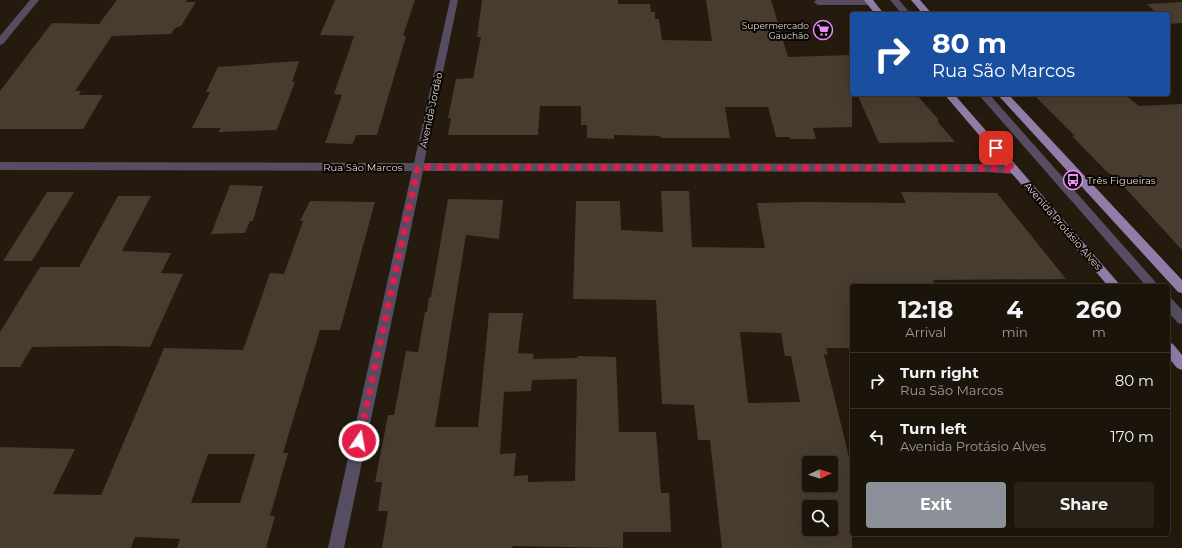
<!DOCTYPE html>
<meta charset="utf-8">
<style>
:root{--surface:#1b140a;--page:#282118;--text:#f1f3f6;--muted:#a09e9c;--line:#39332b;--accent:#8c9099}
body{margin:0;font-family:Montserrat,sans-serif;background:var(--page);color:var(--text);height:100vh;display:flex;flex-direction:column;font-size:15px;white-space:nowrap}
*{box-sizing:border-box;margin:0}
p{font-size:13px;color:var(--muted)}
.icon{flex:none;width:22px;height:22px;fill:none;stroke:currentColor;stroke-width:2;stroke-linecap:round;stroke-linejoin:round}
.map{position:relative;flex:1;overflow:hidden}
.details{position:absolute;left:850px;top:284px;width:320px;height:252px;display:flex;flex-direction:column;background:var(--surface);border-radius:4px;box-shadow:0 4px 16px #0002,0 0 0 1px var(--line)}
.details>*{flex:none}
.hud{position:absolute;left:850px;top:12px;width:320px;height:84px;border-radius:4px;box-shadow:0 4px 16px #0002,0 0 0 1px var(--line);background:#1a4fa0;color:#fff;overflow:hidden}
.needle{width:26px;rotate:86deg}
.fabs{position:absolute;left:802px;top:456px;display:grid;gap:8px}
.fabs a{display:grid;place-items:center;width:36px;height:36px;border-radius:4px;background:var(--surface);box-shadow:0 4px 16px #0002,0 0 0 1px var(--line);font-size:20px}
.pin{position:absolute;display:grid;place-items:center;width:34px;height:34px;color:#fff;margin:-17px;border-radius:8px;box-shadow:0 2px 6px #0006}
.me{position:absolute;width:44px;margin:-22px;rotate:12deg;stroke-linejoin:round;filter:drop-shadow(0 0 3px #0008)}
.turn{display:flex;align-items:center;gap:14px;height:84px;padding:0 16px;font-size:18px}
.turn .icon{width:52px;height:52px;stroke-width:2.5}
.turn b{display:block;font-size:28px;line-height:34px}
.eta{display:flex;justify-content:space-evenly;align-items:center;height:68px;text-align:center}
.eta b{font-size:24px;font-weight:700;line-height:28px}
.action{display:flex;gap:8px;margin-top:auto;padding:8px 16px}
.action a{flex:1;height:46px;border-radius:4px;background:var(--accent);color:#fff;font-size:16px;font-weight:700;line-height:46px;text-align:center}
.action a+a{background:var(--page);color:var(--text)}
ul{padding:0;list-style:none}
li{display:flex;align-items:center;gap:12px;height:56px;padding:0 16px;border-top:1px solid var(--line)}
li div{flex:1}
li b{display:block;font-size:15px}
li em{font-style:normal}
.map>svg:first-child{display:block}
.building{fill:#473c2e;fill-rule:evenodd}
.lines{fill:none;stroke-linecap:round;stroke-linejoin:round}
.lane{fill:#564d62;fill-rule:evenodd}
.street{fill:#564d62;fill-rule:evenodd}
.primary{fill:#917da8;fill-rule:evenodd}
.route{stroke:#e11d48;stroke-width:7;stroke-dasharray:0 12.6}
.labels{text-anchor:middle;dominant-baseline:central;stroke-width:4;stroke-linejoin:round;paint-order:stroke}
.far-poi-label{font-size:9px;fill:#ded7ce;stroke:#0a0603;text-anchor:end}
.street-label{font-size:10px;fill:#ded7ce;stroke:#0a0603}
.poi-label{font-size:10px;fill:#ded7ce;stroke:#0a0603;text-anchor:start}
</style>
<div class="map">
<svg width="1182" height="548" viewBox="0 0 1182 548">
<rect width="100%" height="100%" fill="#241a0d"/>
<g class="building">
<polygon points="117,0 187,0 186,2 196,2 181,26 175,28 171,34 112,36 75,91 81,91 79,95 103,95 83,129 0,129 0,91 52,23 99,24"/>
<polygon points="335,0 415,0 403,36 406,36 377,135 356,135 354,141 352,144 325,143 342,95 334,94 354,36 320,35"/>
<polygon points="482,0 618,0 618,4 650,4 651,12 655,12 655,19 659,19 662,40 712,41 706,0 771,0 788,57 852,55 852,127 813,128 816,139 790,139 790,137 776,137 768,107 725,107 730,138 661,138 660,136 614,135 614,139 587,138 587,125 581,125 581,106 540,106 538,135 448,135 451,118 448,118 456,79 473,78 481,37 477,37"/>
<polygon points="1182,2 1182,23 1168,24 1168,14 1157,14 1147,4"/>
<polygon points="299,61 292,82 295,82 278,127 276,130 218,132 221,128 192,128 210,92 206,92 218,67"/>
<polygon points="857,94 916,94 939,120 937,121 955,142 879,143"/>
<polygon points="1033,94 1124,94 1139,106 1182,104 1182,250 1118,180 1109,173 1108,173 1072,136 1075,136"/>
<polygon points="230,185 263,186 253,221 250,221 245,233 211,234"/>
<path d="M661,191H689L692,247L765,248L757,203L806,202L906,203L901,192L997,193L1066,279L933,280L935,286H852V348H826L828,355L824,354L852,470V548H722L710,440H698L694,405L662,404L656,300L573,299L576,201H620L621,230L663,232ZM740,332L781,333L785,356H791L800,402L748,403ZM809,463H831V485H809ZM809,507H831V529H809Z"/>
<polygon points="47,192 74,192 32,261 3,261"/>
<polygon points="118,196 151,196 122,251 171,253 161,273 183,274 150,347 114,346 32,347 20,367 0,367 0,332 40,267 79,267"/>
<path d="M448,199L503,200L499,239L466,235L435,427H478L489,313H523L518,353L534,354L533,359L577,358L578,356L616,357L619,432H656L661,493H669L671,532H623V548L513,546L512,548H382L388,511H378L382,482H375L388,415H394L406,351L418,352L425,312H427L429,297H431ZM577,379L575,481L528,482V475L514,476L516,453L500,454L504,392L531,391L532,380Z"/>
<path d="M310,201L375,202L340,330H320L283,453H288L270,516H275L266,548H177L180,539L135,537L131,548H0V447L75,449L53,494L101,495L164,348L243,350L270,273L284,274L303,221H300ZM208,454H255L240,503H191Z"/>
</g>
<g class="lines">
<g class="lane">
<polygon points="816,0 872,0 874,2 870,5 818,5 814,2"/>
<polygon points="890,0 899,0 911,14 902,14"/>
<polygon points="978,94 989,94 1159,286 1146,286"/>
<polygon points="1168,298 1172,299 1182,310 1182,324 1178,323 1168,312"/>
</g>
<g class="street">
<polygon points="30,0 39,0 3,44 0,45 0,36"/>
<polygon points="450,0 458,0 424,163 987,164 1014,166 1018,167 1019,170 1018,173 1014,174 987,172 423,171 344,548 328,548 412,171 0,170 0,162 414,163"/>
</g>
<g class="primary">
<polygon points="864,0 873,0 884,14 875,14"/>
<polygon points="911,0 920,0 932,14 923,14"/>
<polygon points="944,94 954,94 1121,286 1108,286"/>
<polygon points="997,94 1008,94 1182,280 1182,293 1178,292"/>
<polygon points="1168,342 1173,344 1182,355 1182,370 1177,368 1168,357"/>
</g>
</g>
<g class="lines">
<polyline class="route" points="359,441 418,167 987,168 1014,170 996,148"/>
</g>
<defs>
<g id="supermarket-ring" transform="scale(1)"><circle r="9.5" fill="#0a0603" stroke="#ec8cfb" stroke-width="1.5"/><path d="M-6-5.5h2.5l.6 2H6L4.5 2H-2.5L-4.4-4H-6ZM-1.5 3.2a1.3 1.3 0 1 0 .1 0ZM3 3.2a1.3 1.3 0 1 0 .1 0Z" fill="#ec8cfb"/></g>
<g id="bus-ring" transform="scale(1)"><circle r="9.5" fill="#0a0603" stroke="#ec8cfb" stroke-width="1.5"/><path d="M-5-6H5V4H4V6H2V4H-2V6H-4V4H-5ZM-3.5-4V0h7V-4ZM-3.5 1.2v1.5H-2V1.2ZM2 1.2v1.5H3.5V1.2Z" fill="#ec8cfb"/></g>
</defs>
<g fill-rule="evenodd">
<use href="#supermarket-ring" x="823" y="30"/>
<use href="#bus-ring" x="1073" y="180"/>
</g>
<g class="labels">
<g class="far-poi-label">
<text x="809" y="25">Supermercado<tspan x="809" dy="10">Gauchão</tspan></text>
</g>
<g class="street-label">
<text transform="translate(431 110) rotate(-78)">Avenida Jordão</text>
<text x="363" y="167">Rua São Marcos</text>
<text transform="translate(1063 226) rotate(49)">Avenida Protásio Alves</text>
</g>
<g class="poi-label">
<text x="1087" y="180">Três Figueiras</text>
</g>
</g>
</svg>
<div class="fabs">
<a><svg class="needle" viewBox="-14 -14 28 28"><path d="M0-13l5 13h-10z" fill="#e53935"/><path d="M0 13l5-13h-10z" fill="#a09e9c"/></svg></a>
<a><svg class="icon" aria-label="search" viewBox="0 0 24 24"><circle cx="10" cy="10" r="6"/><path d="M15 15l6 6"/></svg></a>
</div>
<div class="pin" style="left:996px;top:148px;background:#d93025"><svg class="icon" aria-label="arrive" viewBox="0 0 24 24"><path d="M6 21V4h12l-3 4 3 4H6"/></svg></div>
<svg class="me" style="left:359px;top:441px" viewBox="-20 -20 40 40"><circle r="17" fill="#e11d48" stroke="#fff" stroke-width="3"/><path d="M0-11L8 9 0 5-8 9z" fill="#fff"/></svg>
<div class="hud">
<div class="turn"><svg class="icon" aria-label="right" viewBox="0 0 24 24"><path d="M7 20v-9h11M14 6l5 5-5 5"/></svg><div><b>80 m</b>Rua São Marcos</div></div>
</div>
<section class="details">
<div class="eta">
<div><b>12:18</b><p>Arrival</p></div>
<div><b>4</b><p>min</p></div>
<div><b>260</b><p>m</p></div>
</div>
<ul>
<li><svg class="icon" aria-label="right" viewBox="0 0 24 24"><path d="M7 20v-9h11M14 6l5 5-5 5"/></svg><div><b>Turn right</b><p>Rua São Marcos</p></div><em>80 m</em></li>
<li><svg class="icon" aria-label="left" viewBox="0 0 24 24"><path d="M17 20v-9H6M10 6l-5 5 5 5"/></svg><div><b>Turn left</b><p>Avenida Protásio Alves</p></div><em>170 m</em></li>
</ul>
<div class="action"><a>Exit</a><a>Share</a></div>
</section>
</div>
